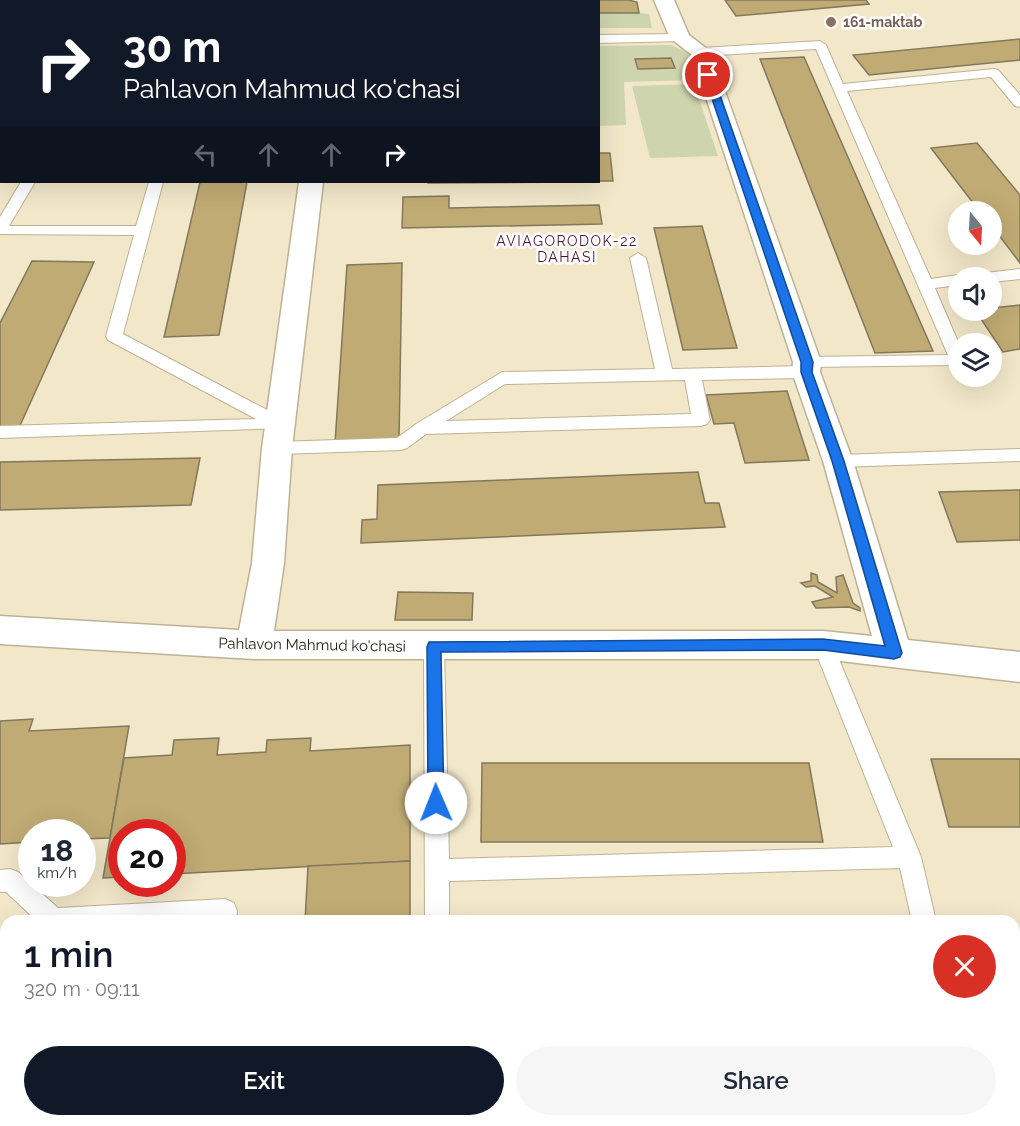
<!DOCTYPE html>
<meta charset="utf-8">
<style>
:root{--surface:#fff;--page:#f6f6f7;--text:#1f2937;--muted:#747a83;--accent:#111827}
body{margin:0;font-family:Raleway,sans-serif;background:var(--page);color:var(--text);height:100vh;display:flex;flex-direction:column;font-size:22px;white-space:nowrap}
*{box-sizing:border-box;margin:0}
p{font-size:20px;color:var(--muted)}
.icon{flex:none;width:33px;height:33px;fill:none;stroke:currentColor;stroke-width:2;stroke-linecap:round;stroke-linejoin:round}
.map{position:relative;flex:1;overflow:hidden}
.sheet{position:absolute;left:0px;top:915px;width:1020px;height:212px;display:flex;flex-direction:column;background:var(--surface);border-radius:18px 18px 0 0;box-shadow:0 6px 24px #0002}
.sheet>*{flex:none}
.banner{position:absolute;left:0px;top:0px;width:600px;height:183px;box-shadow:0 6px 24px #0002;background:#111827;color:#fff;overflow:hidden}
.needle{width:39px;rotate:162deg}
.fabs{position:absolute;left:948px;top:201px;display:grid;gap:12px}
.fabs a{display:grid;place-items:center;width:54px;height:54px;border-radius:50%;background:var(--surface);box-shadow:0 6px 24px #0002;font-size:30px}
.speed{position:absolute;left:18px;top:819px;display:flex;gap:12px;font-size:30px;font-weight:700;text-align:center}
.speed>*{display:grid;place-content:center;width:78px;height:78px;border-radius:50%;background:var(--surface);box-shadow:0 6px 24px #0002;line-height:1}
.speed small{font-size:15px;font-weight:400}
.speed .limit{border:9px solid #d22;background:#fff;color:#111}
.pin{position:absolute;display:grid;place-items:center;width:51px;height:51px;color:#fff;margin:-26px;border:3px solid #fff;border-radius:50%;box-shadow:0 2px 6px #0007}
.me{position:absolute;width:66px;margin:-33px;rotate:359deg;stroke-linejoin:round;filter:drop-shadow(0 0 4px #0008)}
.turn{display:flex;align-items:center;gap:21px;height:126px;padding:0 24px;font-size:27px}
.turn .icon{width:78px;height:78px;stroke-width:2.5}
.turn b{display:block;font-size:42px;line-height:51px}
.lanes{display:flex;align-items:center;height:57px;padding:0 24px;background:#0003;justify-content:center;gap:30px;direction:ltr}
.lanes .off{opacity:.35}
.round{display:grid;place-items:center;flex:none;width:63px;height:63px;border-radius:32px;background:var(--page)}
.summary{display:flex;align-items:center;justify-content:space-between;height:102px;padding:0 24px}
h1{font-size:36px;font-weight:600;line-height:45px;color:var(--accent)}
.action{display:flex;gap:12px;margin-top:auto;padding:12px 24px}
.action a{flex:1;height:69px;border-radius:36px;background:var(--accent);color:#fff;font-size:24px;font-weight:600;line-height:69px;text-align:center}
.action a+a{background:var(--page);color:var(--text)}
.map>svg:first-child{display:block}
.green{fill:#ced4ad}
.building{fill:#c0ab74;stroke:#82785d;stroke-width:1.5}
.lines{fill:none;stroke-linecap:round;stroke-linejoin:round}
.service-casing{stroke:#bdb295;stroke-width:2}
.minor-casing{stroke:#bdb295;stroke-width:3}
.service{fill:#fff;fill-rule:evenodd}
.minor{fill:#fff;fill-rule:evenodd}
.rail{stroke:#5b5545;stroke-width:3;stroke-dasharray:8 4.5;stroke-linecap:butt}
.route{fill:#1a73e8;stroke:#114b97;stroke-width:1.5}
.education-dot{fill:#8d6e63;stroke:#fff;stroke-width:2}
.labels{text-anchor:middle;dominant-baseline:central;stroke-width:5;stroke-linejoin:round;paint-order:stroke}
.far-education-label{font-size:14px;font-weight:bold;fill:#785e54;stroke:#fff;text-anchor:start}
.far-neighbourhood-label{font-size:14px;letter-spacing:1.5px;fill:#501030;stroke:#fff}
.street-label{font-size:15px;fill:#201c11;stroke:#fff}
</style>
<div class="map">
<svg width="1020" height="1126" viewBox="0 0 1020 1126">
<rect width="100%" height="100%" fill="#f2e7c9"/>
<g class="green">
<polygon points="350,0 628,0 637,2 639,13 649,14 652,28 599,28 598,2"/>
<polygon points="671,45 689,53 696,80 624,82 626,125 599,126 598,46"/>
<polygon points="694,84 718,156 650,158 632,86"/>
<polygon points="1020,990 1020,1111 1014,1093 1014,991"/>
</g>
<g class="building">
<polygon points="411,0 628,0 637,2 639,13 598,13 598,2"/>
<polygon points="725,0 866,0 869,4 736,16"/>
<polygon points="1020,39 1020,60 869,75 853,55"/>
<polygon points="804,57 933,351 875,353 760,59"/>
<polygon points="671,58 675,68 638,69 635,59"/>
<polygon points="977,143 1020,195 1020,263 992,226 992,212 980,212 931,148"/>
<polygon points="598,153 610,153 613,181 598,181"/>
<polygon points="200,182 247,182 219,335 164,337"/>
<polygon points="428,182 579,182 428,183"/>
<polygon points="449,196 449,208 599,205 602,224 402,228 403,197"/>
<polygon points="702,226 737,348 683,350 654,228"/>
<polygon points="32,261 94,262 18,430 0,429 0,323"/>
<polygon points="402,263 399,441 335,443 347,265"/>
<polygon points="1020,305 1020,349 1003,352 975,310 992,310 992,308"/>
<polygon points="787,391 809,460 745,463 734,423 714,424 706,395"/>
<polygon points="200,458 191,505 0,510 0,462"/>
<polygon points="698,472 705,503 719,503 725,527 361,543 362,520 377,519 378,485"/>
<polygon points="1020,490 1020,540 957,542 939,492"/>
<polygon points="811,573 817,575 818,582 837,593 836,577 843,575 853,603 860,608 860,611 849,607 816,608 812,602 833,597 815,586 806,587 801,583 811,581"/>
<polygon points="398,592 473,593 472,620 395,620"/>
<polygon points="33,719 29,731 129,726 110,838 82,839 82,832 32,832 32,842 0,844 0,721"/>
<polygon points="219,738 217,755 266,752 267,740 311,738 310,751 410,745 410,861 172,874 172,832 122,832 122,877 103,878 124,758 172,755 174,740"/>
<polygon points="931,759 1020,759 1020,827 949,827"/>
<polygon points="482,763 809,763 823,842 481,842"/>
<polygon points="410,861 410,921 305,921 308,866"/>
<polygon points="6,1028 6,1120 229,1120 220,1126 0,1126 0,1029"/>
</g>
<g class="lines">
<g class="service-casing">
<g id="service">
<polygon points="680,34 686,38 684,41 598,43 598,35"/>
<path d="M820,41L826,45L843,84L994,69L998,70L1020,95V107L1015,106L991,77L847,91L931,279L958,275L964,278H958V285L935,288L959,344L958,365L810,367L814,372L812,376L806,378L702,380L710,420L707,424L701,426L426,434L407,448L401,450L277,454L271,452L268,448L271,444L277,442L397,438L416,424L502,372L655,369L630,258L638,253L646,258L672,369L803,366L799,362L801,358L807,357L948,355L816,49L701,56L695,52L701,48ZM685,380L691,414L446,421L505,384Z"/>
<polygon points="21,182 35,182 9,226 136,226 149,182 163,182 123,334 286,420 289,424 286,428 0,438 0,426 256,419 108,340 106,336 134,235 0,234 0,217"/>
<polygon points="1020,269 1020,279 992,282 992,278 978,278 985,273"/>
<polygon points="1020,449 1020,461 838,467 832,466 829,461 832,456 838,455"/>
<polygon points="823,637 830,639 833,645 921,857 936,921 912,921 900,868 449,881 449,921 425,921 424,647 427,641 434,639 441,641 444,647 449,859 893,847 813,645 816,639"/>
<polygon points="10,869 18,872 58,908 225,899 234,903 237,911 236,921 37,921 6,892 0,892 0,870"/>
<polygon points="1020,942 1020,966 1014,968 1014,944"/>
<polygon points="426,1120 454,1120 455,1126 427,1126"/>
<polygon points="980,1120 1007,1120 1009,1126 981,1126"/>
</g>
</g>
<g class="minor-casing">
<g id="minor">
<polygon points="328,0 348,0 327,2"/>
<polygon points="654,0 674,0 689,35 711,52 821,362 820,372 853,461 908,640 1020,652 1020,682 823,659 254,659 0,644 0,616 239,630 252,563 262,448 299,182 323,182 292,448 284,563 274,631 823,631 872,636 823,461 792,372 793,362 692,55 670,38"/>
</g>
</g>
<use href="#service" class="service"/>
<use href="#minor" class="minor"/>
<g class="rail">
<polyline points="0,10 2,8"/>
<polyline points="0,34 2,32"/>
</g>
</g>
<polygon class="route" points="708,72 713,75 813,362 812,372 844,461 902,653 900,657 894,659 823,650 441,652 444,803 441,808 436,810 430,808 428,803 427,647 429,642 823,639 885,646 832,461 801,372 801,362 704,75"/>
<circle class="education-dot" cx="831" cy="22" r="6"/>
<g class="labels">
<g class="far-education-label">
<text x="843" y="22">161-maktab</text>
</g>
<g class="far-neighbourhood-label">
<text x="567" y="241">AVIAGORODOK-22<tspan x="567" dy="16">DAHASI</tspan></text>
</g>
<g class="street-label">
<text transform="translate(312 645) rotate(1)">Pahlavon Mahmud ko'chasi</text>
</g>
</g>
</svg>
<div class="fabs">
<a><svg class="needle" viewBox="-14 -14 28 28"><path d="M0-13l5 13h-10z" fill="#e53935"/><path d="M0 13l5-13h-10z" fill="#747a83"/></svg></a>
<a><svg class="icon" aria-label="sound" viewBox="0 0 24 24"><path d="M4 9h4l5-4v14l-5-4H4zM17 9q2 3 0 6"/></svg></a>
<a><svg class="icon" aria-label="layers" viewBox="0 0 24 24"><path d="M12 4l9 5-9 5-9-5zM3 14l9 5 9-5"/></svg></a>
</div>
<div class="speed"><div>18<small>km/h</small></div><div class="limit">20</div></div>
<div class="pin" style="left:708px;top:75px;background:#d93025"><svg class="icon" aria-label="arrive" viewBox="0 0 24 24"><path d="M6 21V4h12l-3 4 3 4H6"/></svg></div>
<svg class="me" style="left:436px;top:803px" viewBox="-20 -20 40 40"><circle r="19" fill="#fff"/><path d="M0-13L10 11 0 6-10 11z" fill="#1a73e8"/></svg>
<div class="banner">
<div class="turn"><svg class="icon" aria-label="right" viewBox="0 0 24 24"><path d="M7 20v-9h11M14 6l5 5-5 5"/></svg><div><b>30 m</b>Pahlavon Mahmud ko'chasi</div></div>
<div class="lanes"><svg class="icon off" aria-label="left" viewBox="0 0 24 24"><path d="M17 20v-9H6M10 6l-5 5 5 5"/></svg><svg class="icon off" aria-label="ahead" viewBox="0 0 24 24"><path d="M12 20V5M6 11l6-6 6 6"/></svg><svg class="icon off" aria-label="ahead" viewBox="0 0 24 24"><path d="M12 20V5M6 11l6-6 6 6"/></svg><svg class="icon" aria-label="right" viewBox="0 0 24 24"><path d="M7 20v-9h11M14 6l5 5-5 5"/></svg></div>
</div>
<section class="sheet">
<div class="summary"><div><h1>1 min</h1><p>320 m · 09:11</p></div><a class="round" style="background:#d93025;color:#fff"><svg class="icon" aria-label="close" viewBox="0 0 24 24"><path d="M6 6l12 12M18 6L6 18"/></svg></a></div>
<div class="action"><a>Exit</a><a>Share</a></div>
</section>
</div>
